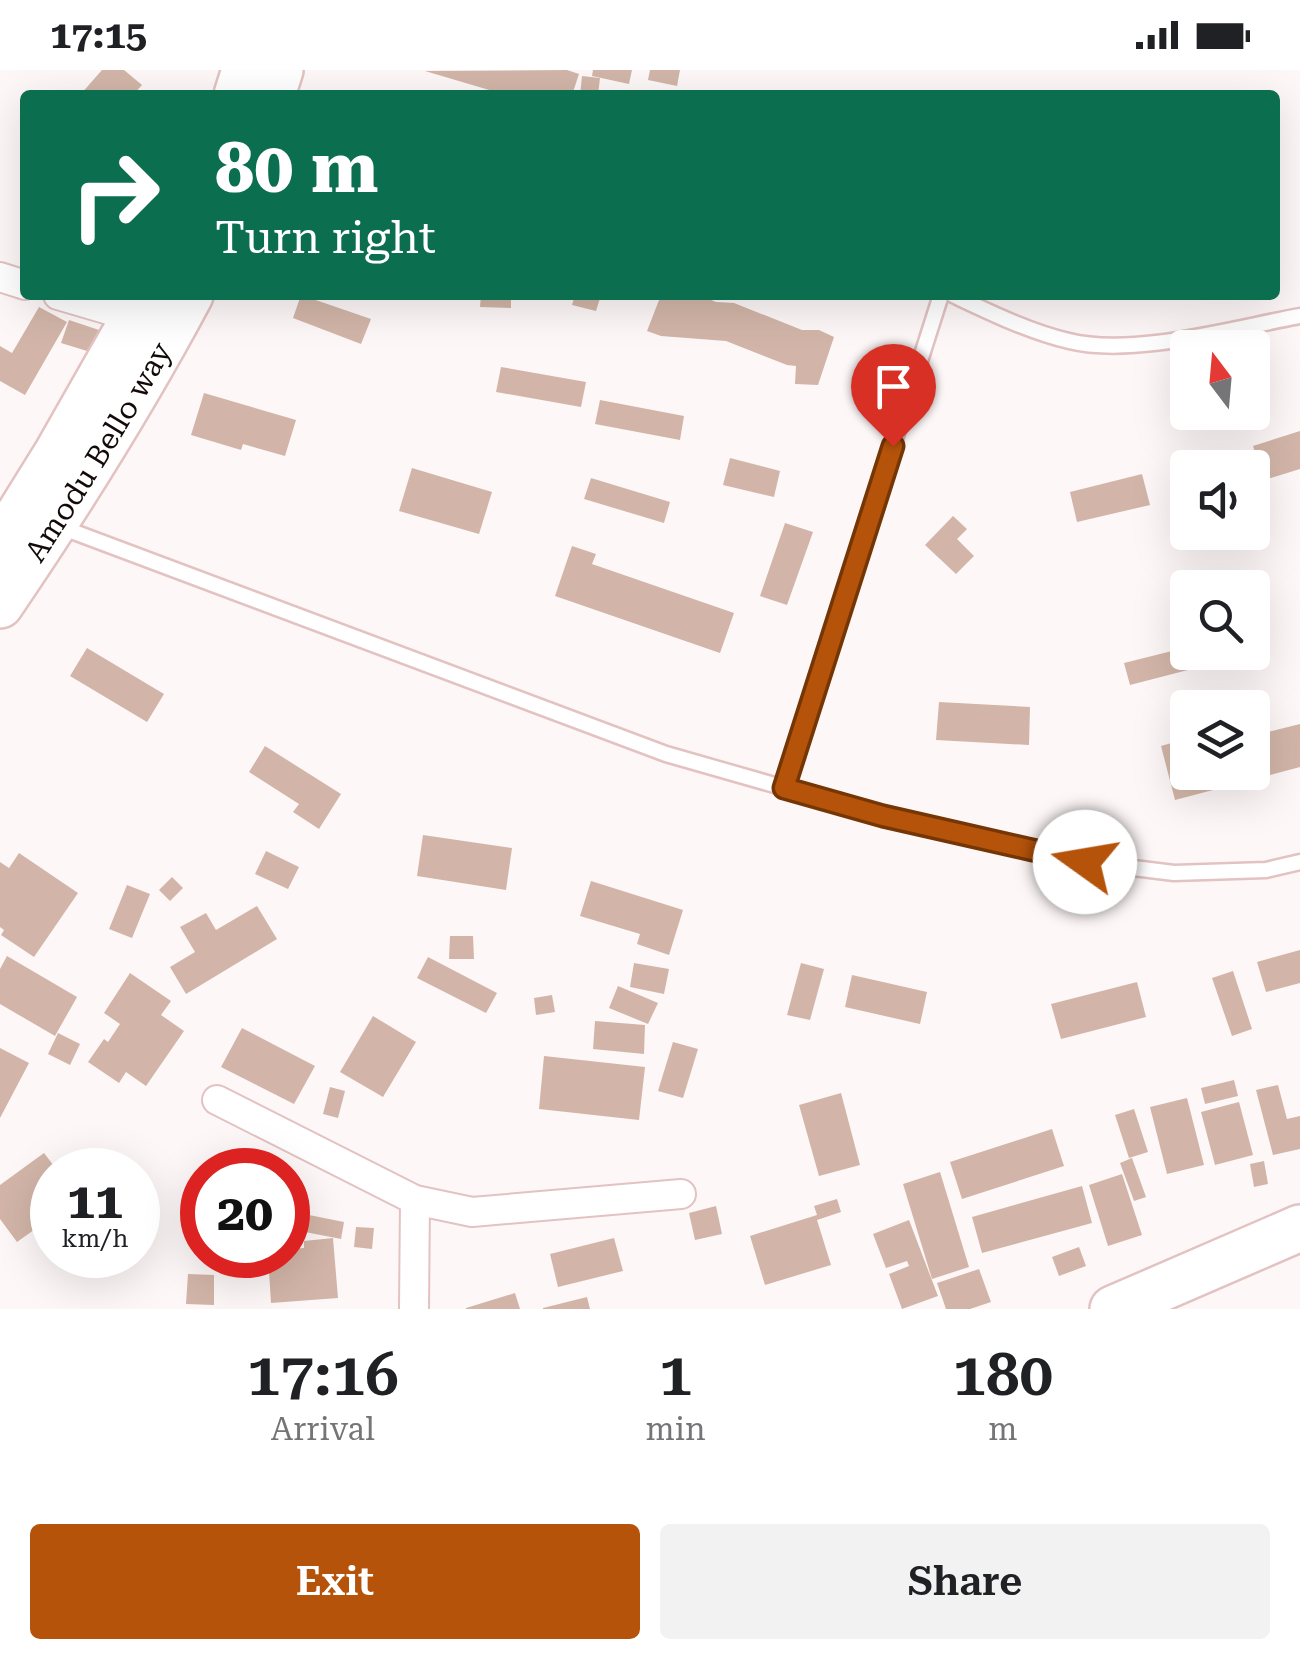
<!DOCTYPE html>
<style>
:root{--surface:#fff;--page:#f2f2f2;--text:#202124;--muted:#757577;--accent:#b45309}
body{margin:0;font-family:"Roboto Serif",serif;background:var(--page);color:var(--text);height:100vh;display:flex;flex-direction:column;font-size:38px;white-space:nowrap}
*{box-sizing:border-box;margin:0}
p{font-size:32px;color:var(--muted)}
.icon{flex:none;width:55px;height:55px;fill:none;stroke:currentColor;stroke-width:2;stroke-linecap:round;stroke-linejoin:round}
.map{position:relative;height:1239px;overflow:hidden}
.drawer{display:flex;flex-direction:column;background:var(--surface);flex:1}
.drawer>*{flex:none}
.guide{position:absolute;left:20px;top:20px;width:1260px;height:210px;border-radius:10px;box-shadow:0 10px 40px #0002;background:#0b6e4f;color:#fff;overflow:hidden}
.needle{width:65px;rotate:344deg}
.controls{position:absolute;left:1170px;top:260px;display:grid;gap:20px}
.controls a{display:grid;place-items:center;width:100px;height:100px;border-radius:10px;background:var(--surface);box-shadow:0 10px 40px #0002;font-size:50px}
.speed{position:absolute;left:30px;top:1078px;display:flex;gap:20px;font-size:50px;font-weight:700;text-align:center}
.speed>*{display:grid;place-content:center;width:130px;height:130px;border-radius:50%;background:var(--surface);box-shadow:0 10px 40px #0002;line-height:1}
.speed small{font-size:25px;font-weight:400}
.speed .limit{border:15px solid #d22;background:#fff;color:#111}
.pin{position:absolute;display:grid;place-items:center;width:85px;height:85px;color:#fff;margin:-102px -42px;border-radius:50% 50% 50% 0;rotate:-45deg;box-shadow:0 0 10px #0007}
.pin .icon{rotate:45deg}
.me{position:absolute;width:110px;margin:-55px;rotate:283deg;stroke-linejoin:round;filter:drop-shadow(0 0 8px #0008)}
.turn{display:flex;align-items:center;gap:35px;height:210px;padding:0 30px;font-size:45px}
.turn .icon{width:130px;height:130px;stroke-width:2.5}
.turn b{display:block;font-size:70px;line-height:85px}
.eta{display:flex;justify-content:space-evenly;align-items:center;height:170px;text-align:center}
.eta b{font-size:60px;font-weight:600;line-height:70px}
.primary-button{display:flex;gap:20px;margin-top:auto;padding:20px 30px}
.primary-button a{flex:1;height:115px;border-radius:10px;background:var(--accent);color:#fff;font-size:40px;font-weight:600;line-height:115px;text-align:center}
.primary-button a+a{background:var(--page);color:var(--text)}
.status{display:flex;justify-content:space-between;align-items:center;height:70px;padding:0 50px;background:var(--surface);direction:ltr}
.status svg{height:28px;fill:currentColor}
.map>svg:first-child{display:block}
.building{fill:#d2b5a8}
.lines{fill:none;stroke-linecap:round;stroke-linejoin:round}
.lane-casing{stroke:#e3c2c2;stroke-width:19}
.street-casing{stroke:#e3c2c2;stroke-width:32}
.primary-casing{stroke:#e3c2c2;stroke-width:50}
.lane{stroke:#fff;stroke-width:14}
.street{stroke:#fff;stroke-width:28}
.primary{stroke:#fff;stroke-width:45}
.route-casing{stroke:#753606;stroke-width:25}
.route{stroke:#b45309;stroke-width:18}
.labels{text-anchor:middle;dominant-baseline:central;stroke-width:9;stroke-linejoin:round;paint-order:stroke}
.street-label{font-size:30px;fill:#150a0a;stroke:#fff}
</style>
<div class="status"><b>17:15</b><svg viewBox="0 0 49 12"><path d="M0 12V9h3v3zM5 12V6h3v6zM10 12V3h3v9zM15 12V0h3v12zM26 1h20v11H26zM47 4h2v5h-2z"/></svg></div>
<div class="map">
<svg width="1300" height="1239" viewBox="0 0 1300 1239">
<rect width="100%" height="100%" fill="#fef7f7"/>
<g class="building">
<polygon points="102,0 124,0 142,15 133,25 80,25"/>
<polygon points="567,0 579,4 572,25 506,25 425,1"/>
<polygon points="593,0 632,0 629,14 592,6"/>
<polygon points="650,0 680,0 677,16 648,10"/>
<polygon points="582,6 600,8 598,25 580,25"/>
<polygon points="301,225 371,249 361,274 293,248"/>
<polygon points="481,225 511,225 511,238 480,237"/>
<polygon points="575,225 601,225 596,241 572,235"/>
<polygon points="661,225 699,225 716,232 734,233 802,260 819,260 834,267 818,315 795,314 796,296 787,295 726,271 661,266 647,261"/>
<polygon points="39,237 67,252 25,325 0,311 0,276 12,283"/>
<polygon points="69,250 108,263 100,285 61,273"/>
<polygon points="501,297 586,312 581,337 496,322"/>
<polygon points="204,323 296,350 285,386 243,374 241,380 191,365"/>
<polygon points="600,330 684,346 680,370 595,354"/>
<polygon points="1300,361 1300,399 1264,410 1253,376"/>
<polygon points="730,388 780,401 774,427 723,415"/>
<polygon points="412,398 492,422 479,464 399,441"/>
<polygon points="1142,404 1150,435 1077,452 1070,422"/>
<polygon points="591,408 670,432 664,453 584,429"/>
<polygon points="953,446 967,459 957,469 974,486 956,504 925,475"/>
<polygon points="785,453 813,462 787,535 760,526"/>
<polygon points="572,476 596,484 592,494 734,543 720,583 555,526"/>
<polygon points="1188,577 1188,582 1212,582 1215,593 1130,615 1124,593"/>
<polygon points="87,578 164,624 147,652 70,606"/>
<polygon points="939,632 1030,637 1029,675 936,670"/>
<polygon points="1300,654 1300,697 1175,730 1161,676 1182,670 1188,683 1188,702 1252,702 1252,666"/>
<polygon points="265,676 341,724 319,759 293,742 299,734 249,702"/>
<polygon points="423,765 512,778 506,820 417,806"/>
<polygon points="266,781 299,797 288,819 255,804"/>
<polygon points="19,783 78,823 34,887 1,865 4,860 0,857 0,792 9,798"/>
<polygon points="172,807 183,818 170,831 159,820"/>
<polygon points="591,811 683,840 669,885 637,874 640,864 580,846"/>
<polygon points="127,815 150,824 132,868 109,859"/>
<polygon points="257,836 277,869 186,924 170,897 195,882 180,857 206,843 216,860"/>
<polygon points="450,866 473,866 474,889 449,889"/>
<polygon points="1300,880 1300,913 1266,922 1257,892"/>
<polygon points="7,886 77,927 55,966 0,934 0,899"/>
<polygon points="428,887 497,923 486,943 417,908"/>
<polygon points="634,893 669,899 664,924 630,917"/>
<polygon points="801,893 824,899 810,950 787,945"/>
<polygon points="1233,901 1252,959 1232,966 1212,908"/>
<polygon points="130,903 171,931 161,945 184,961 146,1016 126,1002 119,1013 88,992 104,969 108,972 120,954 104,943"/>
<polygon points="852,905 927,922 920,954 845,937"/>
<polygon points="1137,912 1146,947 1061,969 1051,934"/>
<polygon points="618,916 658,933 648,954 609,938"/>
<polygon points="552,925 555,942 536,945 534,928"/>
<polygon points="373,946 416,972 383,1027 340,1002"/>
<polygon points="595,951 645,955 644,984 593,979"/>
<polygon points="242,958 315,996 294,1034 221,997"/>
<polygon points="58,963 80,974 70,995 48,984"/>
<polygon points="673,972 698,979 683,1028 658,1021"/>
<polygon points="0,978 29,993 0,1048"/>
<polygon points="544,986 645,997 639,1050 539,1039"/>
<polygon points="1234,1010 1238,1026 1205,1034 1201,1018"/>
<polygon points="1278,1015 1287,1049 1300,1046 1300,1079 1273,1085 1256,1020"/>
<polygon points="330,1017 345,1021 338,1048 323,1044"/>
<polygon points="841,1023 860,1095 819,1106 799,1035"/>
<polygon points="1187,1028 1204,1095 1167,1104 1150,1037"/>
<polygon points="1239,1032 1253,1085 1215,1095 1201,1042"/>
<polygon points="1134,1039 1148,1082 1129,1088 1115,1045"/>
<polygon points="1052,1059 1064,1096 962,1129 950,1092"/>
<polygon points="44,1083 57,1100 52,1100 52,1147 17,1172 0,1149 0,1115"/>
<polygon points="1132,1088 1146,1127 1134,1131 1120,1093"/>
<polygon points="1264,1091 1268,1114 1254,1117 1250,1094"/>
<polygon points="940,1102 969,1197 932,1209 903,1114"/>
<polygon points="1122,1104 1142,1165 1108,1176 1089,1115"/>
<polygon points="1082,1116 1092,1153 982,1183 972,1147"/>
<polygon points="837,1129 841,1142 817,1150 831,1195 765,1215 750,1166 817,1145 814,1136"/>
<polygon points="716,1136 722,1164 695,1170 689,1143"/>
<polygon points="309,1145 344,1152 341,1169 305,1162"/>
<polygon points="909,1150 938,1226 902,1239 889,1204 909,1196 907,1191 886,1198 873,1164"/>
<polygon points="356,1157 374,1158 372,1179 354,1177"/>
<polygon points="333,1168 338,1228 271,1233 268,1185 288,1185 288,1179 304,1178 304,1171"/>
<polygon points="614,1168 623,1201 558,1217 550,1184"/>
<polygon points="1079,1177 1086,1196 1059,1206 1052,1187"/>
<polygon points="979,1199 991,1232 970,1239 946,1239 937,1213"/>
<polygon points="188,1204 214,1205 214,1235 186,1234"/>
<polygon points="515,1223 520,1239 466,1239 466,1238"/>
<polygon points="587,1227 590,1239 543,1239 543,1238"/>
</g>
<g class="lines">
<g class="lane-casing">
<g id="lane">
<path d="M953,225C989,242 1030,262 1069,271C1133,287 1234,258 1300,246"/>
<polyline points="58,456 666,684 883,746 1085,792 1174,803 1266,800 1300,792"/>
<polyline points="784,718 941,225"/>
</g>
</g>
<g class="street-casing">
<g id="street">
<polyline points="0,207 25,215"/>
<polyline points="58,225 136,248"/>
<polyline points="217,1030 415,1130 472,1142 681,1124"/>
<polyline points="414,1239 415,1130"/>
</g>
</g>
<g class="primary-casing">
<g id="primary">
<polyline points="237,25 245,0"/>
<polyline points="272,25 280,0"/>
<polyline points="0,475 56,385 147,225"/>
<path id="s1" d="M0,535C68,435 133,332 190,225"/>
<polyline points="1113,1239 1300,1158"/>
</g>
</g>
<use href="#lane" class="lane"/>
<use href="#street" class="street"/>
<use href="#primary" class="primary"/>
</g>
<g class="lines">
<g class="route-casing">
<polyline id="route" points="893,376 784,718 883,746 1085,792"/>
</g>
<use href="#route" class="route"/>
</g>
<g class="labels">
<g class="street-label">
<text stroke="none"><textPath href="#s1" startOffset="182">Amodu Bello way</textPath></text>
</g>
</g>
</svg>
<div class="controls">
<a><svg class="needle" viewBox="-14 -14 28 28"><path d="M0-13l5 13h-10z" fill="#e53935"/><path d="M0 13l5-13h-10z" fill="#757577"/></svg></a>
<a><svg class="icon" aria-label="sound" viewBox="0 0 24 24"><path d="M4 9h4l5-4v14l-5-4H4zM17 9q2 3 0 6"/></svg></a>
<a><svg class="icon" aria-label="search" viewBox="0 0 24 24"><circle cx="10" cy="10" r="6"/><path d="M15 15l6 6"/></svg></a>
<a><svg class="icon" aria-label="layers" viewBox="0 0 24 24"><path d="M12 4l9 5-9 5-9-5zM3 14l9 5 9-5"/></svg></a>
</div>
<div class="speed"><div>11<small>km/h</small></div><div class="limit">20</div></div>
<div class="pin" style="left:893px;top:376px;background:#d93025"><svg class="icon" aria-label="arrive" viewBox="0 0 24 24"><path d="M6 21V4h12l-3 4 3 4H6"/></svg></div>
<svg class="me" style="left:1085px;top:792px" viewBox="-20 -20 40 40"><circle r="19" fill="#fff"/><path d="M0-13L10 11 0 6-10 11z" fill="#b45309"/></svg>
<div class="guide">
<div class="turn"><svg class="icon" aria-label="right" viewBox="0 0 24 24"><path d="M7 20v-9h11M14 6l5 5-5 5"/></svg><div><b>80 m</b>Turn right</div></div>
</div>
</div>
<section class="drawer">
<div class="eta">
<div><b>17:16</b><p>Arrival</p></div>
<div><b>1</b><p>min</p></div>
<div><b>180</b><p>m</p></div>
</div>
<div class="primary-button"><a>Exit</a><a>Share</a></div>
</section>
